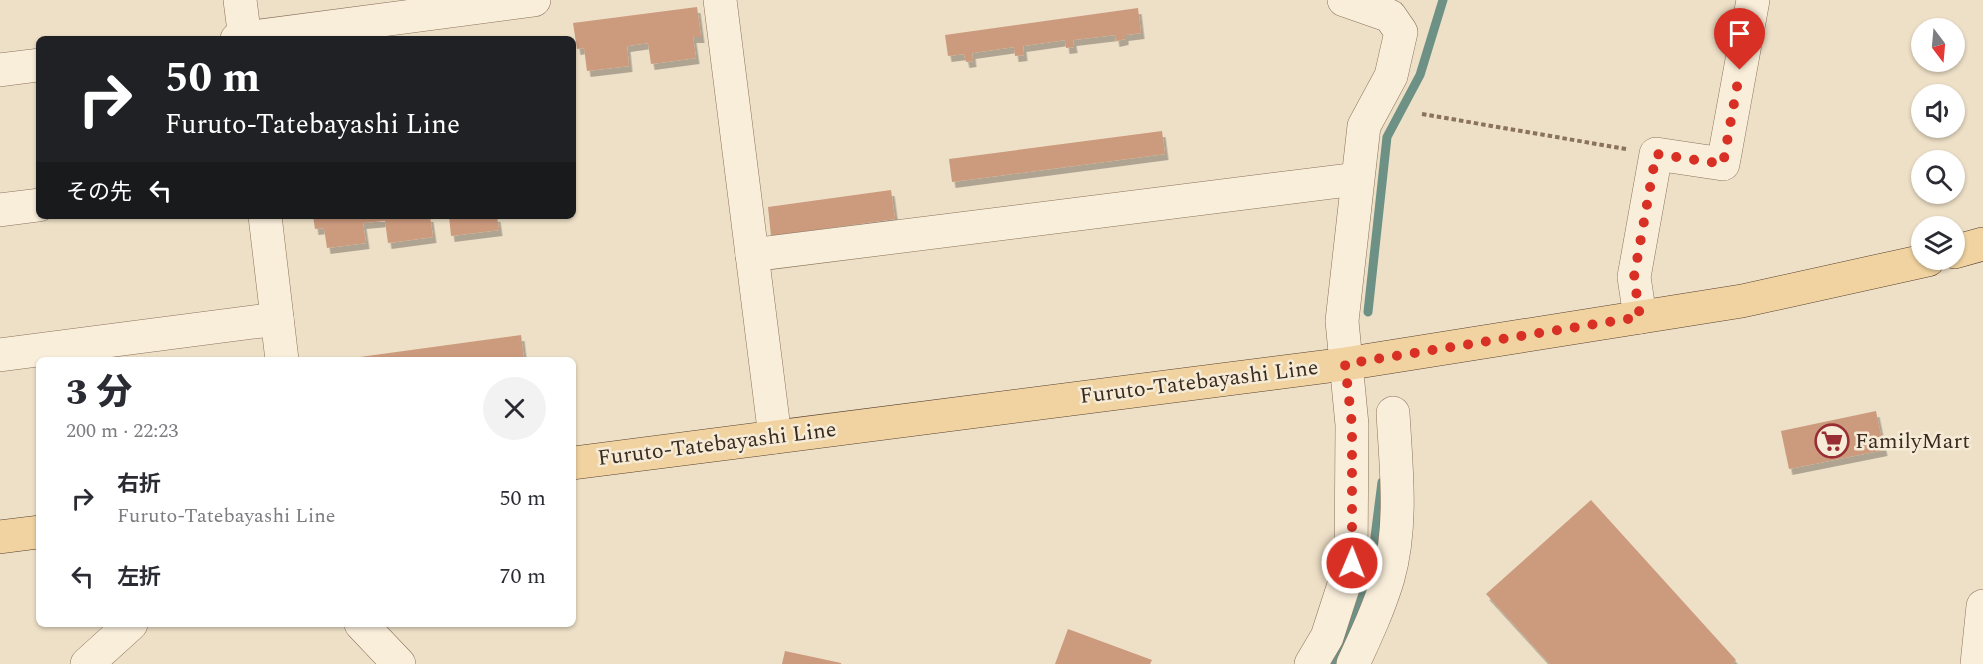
<!DOCTYPE html>
<html lang="ja">
<meta charset="utf-8">
<style>
:root{--surface:#fff;--page:#f2f2f3;--text:#2b2b33;--muted:#7c7c81}
body{margin:0;font-family:Spectral,"Noto Sans JP",serif;background:var(--page);color:var(--text);height:100vh;display:flex;flex-direction:column;font-size:22px;white-space:nowrap}
*{box-sizing:border-box;margin:0}
p{font-size:20px;color:var(--muted)}
.icon{flex:none;width:33px;height:33px;fill:none;stroke:currentColor;stroke-width:2;stroke-linecap:round;stroke-linejoin:round}
.map{position:relative;flex:1;overflow:hidden}
.drawer{position:absolute;left:36px;top:357px;width:540px;height:270px;display:flex;flex-direction:column;background:var(--surface);border-radius:9px;box-shadow:0 2px 4px #0004}
.drawer>*{flex:none}
.hud{position:absolute;left:36px;top:36px;width:540px;height:183px;border-radius:9px;box-shadow:0 2px 4px #0004;background:#202124;color:#fff;overflow:hidden}
.needle{width:39px;rotate:164deg}
.controls{position:absolute;left:1911px;top:18px;display:grid;gap:12px}
.controls a{display:grid;place-items:center;width:54px;height:54px;border-radius:50%;background:var(--surface);box-shadow:0 2px 4px #0004;font-size:30px}
.pin{position:absolute;display:grid;place-items:center;width:51px;height:51px;color:#fff;margin:-62px -26px;border-radius:50% 50% 50% 0;rotate:-45deg;box-shadow:0 0 6px #0007}
.pin .icon{rotate:45deg}
.me{position:absolute;width:66px;margin:-33px;rotate:1deg;stroke-linejoin:round;filter:drop-shadow(0 0 4px #0008)}
.turn{display:flex;align-items:center;gap:21px;height:126px;padding:0 30px;font-size:27px}
.turn .icon{width:78px;height:78px;stroke-width:2.5}
.turn b{display:block;font-size:42px;line-height:51px}
.then{display:flex;align-items:center;height:57px;padding:0 30px;background:#0003;gap:12px;font-size:22px}
.round{display:grid;place-items:center;flex:none;width:63px;height:63px;border-radius:32px;background:var(--page)}
.head{display:flex;align-items:center;justify-content:space-between;height:102px;padding:0 30px}
h1{font-size:36px;font-weight:800;line-height:45px}
ul{padding:0;list-style:none}
li{display:flex;align-items:center;gap:18px;height:78px;padding:0 30px}
li div{flex:1}
li b{display:block;font-size:22px}
li em{font-style:normal}
.map>svg:first-child{display:block}
.lines{fill:none;stroke-linecap:round;stroke-linejoin:round}
.stream{stroke:#6e9186;stroke-width:9}
.building{fill:#cc9a7d;filter:url(#shadow)}
.minor-casing{stroke:#8a725c;stroke-width:34}
.major-casing{stroke:#584030;stroke-width:34}
.path{stroke:#8a725c;stroke-width:4;stroke-dasharray:4.5 3;stroke-linecap:butt}
.minor{stroke:#f9eeda;stroke-width:33}
.major{stroke:#f0d3a0;stroke-width:33}
.route{stroke:#d93025;stroke-width:10;stroke-dasharray:0 18}
.labels{text-anchor:middle;dominant-baseline:central;stroke-width:5;stroke-linejoin:round;paint-order:stroke}
.street-label{font-size:22px;fill:#3a2b20;stroke:#f5ebd6}
.poi-label{font-size:22px;fill:#3a2b20;stroke:#f5ebd6;text-anchor:start}
</style>
<div class="map">
<svg width="1983" height="664" viewBox="0 0 1983 664">
<defs>
<filter id="shadow"><feDropShadow dx="3.5" dy="6" stdDeviation="0" flood-color="#0004"/></filter>
</defs>
<rect width="100%" height="100%" fill="#eee0c7"/>
<g class="lines">
<g class="stream">
<polyline points="1368,312 1387,137 1420,75 1443,0"/>
<polyline points="1334,664 1345,645 1370,576 1382,482"/>
</g>
</g>
<g class="building">
<polygon points="697,7 701,37 693,37 696,58 651,64 648,43 627,46 629,66 587,71 584,48 577,49 573,23"/>
<polygon points="1138,8 1141,33 1125,35 1125,39 1116,41 1115,35 1073,40 1074,47 1066,48 1065,40 1023,46 1024,55 1015,56 1014,47 972,53 973,61 966,62 964,54 948,56 945,35"/>
<polygon points="1162,131 1165,154 952,182 949,159"/>
<polygon points="891,190 895,219 771,236 768,207"/>
<polygon points="313,216 430,216 433,237 388,243 385,221 363,223 366,243 327,248 324,228 315,229"/>
<polygon points="449,216 497,216 499,230 451,236"/>
<polygon points="521,335 524,360 345,360 345,359"/>
<polygon points="1876,411 1884,450 1789,469 1781,431"/>
<polygon points="1591,500 1736,660 1732,664 1550,664 1486,594"/>
<polygon points="1068,629 1152,660 1150,664 1055,664"/>
<polygon points="785,651 841,663 841,664 782,664"/>
</g>
<g class="lines">
<g class="minor-casing">
<g id="minor">
<polyline points="240,0 245,39"/>
<polyline points="720,0 775,437"/>
<polyline points="237,39 534,0"/>
<polyline points="0,70 39,65"/>
<polyline points="0,210 39,205"/>
<polyline points="265,216 282,360"/>
<polyline points="752,255 1357,179"/>
<polyline points="1640,317 1634,277 1656,154 1723,164 1753,0"/>
<polyline points="0,355 277,319"/>
<polyline points="361,624 399,664"/>
<polyline points="87,664 131,624"/>
<polyline points="1311,664 1327,637 1351,563 1352,425 1342,321 1364,126 1391,76 1401,32 1390,16 1344,0"/>
<path d="M1353,664C1366,636 1379,608 1388,578C1403,525 1396,467 1393,413"/>
<polyline points="1977,664 1983,606"/>
</g>
</g>
<g class="major-casing">
<g id="major">
<polyline points="1954,252 1983,244"/>
<polyline points="573,463 1345,364 1742,301 1928,260"/>
<polyline points="0,537 39,532"/>
</g>
</g>
<polyline class="path" points="1422,114 1626,149"/>
<use href="#minor" class="minor"/>
<use href="#major" class="major"/>
</g>
<g class="lines">
<polyline class="route" points="1352,563 1352,425 1345,364 1640,317 1634,277 1656,154 1723,164 1740,70"/>
</g>
<defs>
<g id="supermarket-ring" transform="scale(1.725)"><circle r="9.5" fill="#f5ebd6" stroke="#982d34" stroke-width="1.5"/><path d="M-6-5.5h2.5l.6 2H6L4.5 2H-2.5L-4.4-4H-6ZM-1.5 3.2a1.3 1.3 0 1 0 .1 0ZM3 3.2a1.3 1.3 0 1 0 .1 0Z" fill="#982d34"/></g>
</defs>
<g fill-rule="evenodd">
<use href="#supermarket-ring" x="1832" y="441"/>
</g>
<g class="labels">
<g class="street-label">
<text transform="translate(1199 382) rotate(-7)">Furuto-Tatebayashi Line</text>
<text transform="translate(717 444) rotate(-7)">Furuto-Tatebayashi Line</text>
</g>
<g class="poi-label">
<text x="1855" y="441">FamilyMart</text>
</g>
</g>
</svg>
<div class="controls">
<a><svg class="needle" viewBox="-14 -14 28 28"><path d="M0-13l5 13h-10z" fill="#e53935"/><path d="M0 13l5-13h-10z" fill="#7c7c81"/></svg></a>
<a><svg class="icon" aria-label="sound" viewBox="0 0 24 24"><path d="M4 9h4l5-4v14l-5-4H4zM17 9q2 3 0 6"/></svg></a>
<a><svg class="icon" aria-label="search" viewBox="0 0 24 24"><circle cx="10" cy="10" r="6"/><path d="M15 15l6 6"/></svg></a>
<a><svg class="icon" aria-label="layers" viewBox="0 0 24 24"><path d="M12 4l9 5-9 5-9-5zM3 14l9 5 9-5"/></svg></a>
</div>
<div class="pin" style="left:1740px;top:70px;background:#d93025"><svg class="icon" aria-label="arrive" viewBox="0 0 24 24"><path d="M6 21V4h12l-3 4 3 4H6"/></svg></div>
<svg class="me" style="left:1352px;top:563px" viewBox="-20 -20 40 40"><circle r="17" fill="#d93025" stroke="#fff" stroke-width="3"/><path d="M0-11L8 9 0 5-8 9z" fill="#fff"/></svg>
<div class="hud">
<div class="turn"><svg class="icon" aria-label="right" viewBox="0 0 24 24"><path d="M7 20v-9h11M14 6l5 5-5 5"/></svg><div><b>50 m</b>Furuto-Tatebayashi Line</div></div>
<div class="then">その先<svg class="icon" aria-label="left" viewBox="0 0 24 24"><path d="M17 20v-9H6M10 6l-5 5 5 5"/></svg></div>
</div>
<section class="drawer">
<div class="head"><div><h1>3 分</h1><p>200 m · 22:23</p></div><a class="round"><svg class="icon" aria-label="close" viewBox="0 0 24 24"><path d="M6 6l12 12M18 6L6 18"/></svg></a></div>
<ul>
<li><svg class="icon" aria-label="right" viewBox="0 0 24 24"><path d="M7 20v-9h11M14 6l5 5-5 5"/></svg><div><b>右折</b><p>Furuto-Tatebayashi Line</p></div><em>50 m</em></li>
<li><svg class="icon" aria-label="left" viewBox="0 0 24 24"><path d="M17 20v-9H6M10 6l-5 5 5 5"/></svg><div><b>左折</b></div><em>70 m</em></li>
</ul>
</section>
</div>
